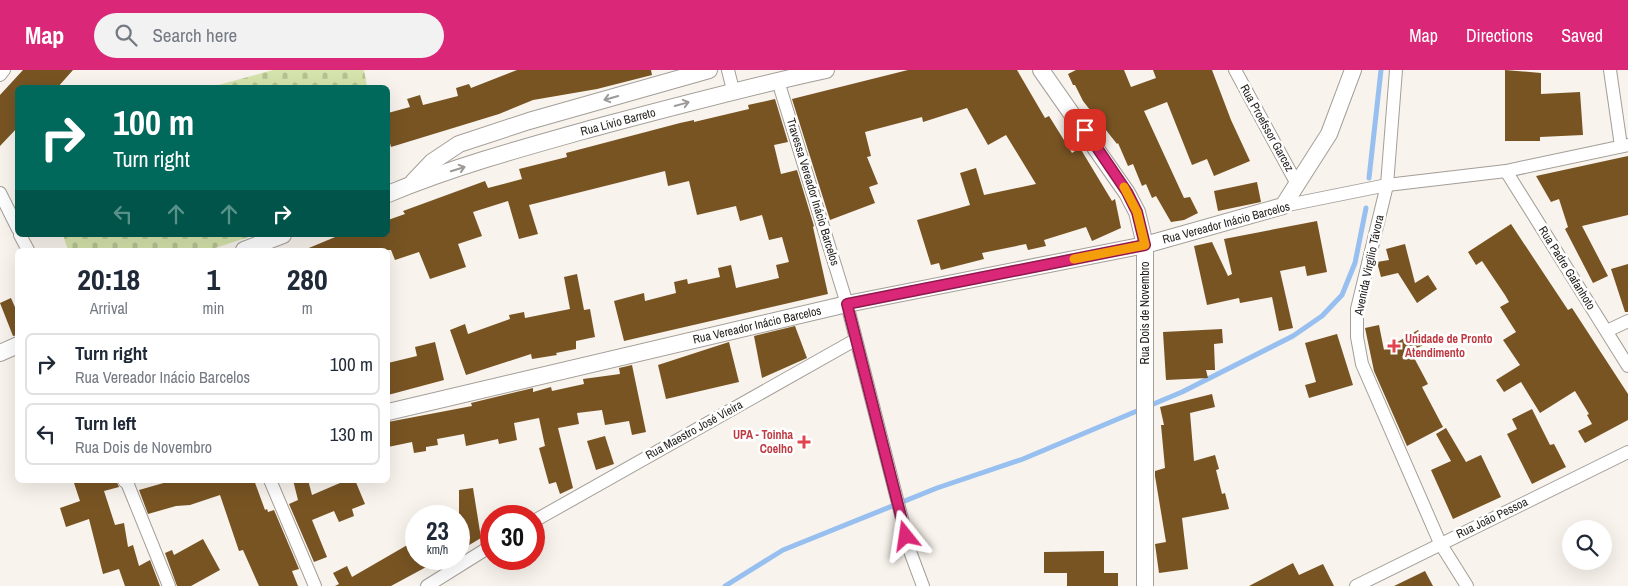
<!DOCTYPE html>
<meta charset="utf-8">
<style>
:root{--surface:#fff;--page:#f2f2f3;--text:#1f2937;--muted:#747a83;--line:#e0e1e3;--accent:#db2777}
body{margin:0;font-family:"Archivo Narrow",sans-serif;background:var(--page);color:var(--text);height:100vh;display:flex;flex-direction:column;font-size:19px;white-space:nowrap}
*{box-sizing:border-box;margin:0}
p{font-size:16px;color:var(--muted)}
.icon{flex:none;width:28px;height:28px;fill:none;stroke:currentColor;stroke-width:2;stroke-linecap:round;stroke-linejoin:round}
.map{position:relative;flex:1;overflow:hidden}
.side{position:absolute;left:15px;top:178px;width:375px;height:235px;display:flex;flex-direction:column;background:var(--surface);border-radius:8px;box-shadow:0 5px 20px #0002}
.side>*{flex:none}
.banner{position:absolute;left:15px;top:15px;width:375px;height:152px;border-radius:8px;box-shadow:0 5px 20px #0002;background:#00695c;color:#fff;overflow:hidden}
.fabs{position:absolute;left:1562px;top:450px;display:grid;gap:10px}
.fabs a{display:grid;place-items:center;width:50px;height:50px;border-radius:50%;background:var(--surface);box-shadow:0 5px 20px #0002;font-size:25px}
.speed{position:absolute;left:405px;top:435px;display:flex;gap:10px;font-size:25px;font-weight:700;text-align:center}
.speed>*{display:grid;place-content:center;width:65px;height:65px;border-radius:50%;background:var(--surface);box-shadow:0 5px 20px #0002;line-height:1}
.speed small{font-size:12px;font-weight:400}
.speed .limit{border:8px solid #d22;background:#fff;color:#111}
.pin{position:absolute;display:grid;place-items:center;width:42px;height:42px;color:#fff;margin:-21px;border-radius:10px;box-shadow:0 2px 8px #0006}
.me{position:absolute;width:55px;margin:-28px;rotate:345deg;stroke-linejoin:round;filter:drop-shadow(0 0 4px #0008)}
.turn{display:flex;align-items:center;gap:18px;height:105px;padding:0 15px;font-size:22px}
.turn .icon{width:65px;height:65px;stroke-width:2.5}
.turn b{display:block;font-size:35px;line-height:42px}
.lanes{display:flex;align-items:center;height:48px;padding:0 15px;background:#0003;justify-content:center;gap:25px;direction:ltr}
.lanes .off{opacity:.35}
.eta{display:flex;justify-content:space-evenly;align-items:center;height:85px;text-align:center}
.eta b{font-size:30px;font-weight:800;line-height:35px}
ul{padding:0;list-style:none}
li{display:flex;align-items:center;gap:15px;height:62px;margin:0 10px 8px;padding:0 5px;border:2px solid var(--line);border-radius:8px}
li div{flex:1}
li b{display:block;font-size:19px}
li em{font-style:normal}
header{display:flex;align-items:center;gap:30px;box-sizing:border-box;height:70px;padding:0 25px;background:var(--accent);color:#fff}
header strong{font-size:24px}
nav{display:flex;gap:28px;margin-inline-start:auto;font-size:18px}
.search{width:350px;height:45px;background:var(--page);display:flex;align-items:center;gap:12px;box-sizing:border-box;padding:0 18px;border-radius:28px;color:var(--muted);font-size:19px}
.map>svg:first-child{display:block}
.cemetery{fill:url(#cemetery-stones)}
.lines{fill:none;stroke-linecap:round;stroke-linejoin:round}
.stream{stroke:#97bfef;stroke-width:5}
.building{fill:#785423}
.minor-casing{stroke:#a39e98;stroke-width:14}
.tertiary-casing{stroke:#a39e98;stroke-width:18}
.minor{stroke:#fff;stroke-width:12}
.tertiary{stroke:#fff;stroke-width:16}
.oneway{stroke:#9b9a99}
.route-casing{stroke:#8e194d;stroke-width:12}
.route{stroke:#db2777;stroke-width:9}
.slow{stroke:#f59e0b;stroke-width:9}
.health-dot{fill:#e0444e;stroke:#fff;stroke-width:2}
.labels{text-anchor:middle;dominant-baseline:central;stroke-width:5;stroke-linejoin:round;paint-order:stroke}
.street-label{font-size:12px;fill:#211f1c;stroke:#fff}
.health-label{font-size:12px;font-weight:bold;fill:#be3a42;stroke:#fff;text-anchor:start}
</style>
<header>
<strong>Map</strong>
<div class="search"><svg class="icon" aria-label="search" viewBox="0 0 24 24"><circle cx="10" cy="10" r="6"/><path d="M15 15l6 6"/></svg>Search here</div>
<nav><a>Map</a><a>Directions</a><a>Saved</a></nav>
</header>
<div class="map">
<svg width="1628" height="516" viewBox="0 0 1628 516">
<defs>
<pattern id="cemetery-stones" width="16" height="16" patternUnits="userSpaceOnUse" patternTransform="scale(1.25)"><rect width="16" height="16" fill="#d5e3ac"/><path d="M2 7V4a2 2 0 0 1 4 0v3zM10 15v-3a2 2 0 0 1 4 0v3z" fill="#b7c293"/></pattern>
</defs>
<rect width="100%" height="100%" fill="#f8f3ec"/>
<g class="cemetery">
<polygon points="273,0 364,0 367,17 211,17"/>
<polygon points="63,165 255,165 209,180 68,180"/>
</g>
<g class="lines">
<g class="stream">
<polyline points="1369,108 1381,0"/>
<polyline points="725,516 783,480 937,418 1023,389 1182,322 1293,266 1322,246 1342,225 1355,193 1366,138"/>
</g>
</g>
<g class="building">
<polygon points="23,0 73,0 57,18 18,18 18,57 0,76 0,25"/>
<polygon points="517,0 651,0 652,5 597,19 533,30 499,44 391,77 388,66 388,43 410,37 407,29 420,25 423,35 458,26 456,18 469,14 471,18"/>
<polygon points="908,0 1017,0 1045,48 1049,46 1072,83 1080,78 1112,131 1115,129 1121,158 1092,171 1086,157 1044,170 1046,176 1028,180 1026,174 982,183 984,189 941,200 939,193 931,195 917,150 970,135 960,103 976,98 984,125 1036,114 1006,65 988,75 967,38 923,52 922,47 865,62 871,86 867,87 878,114 869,117 875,133 830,150 792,29"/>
<polygon points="1076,0 1124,0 1131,17 1156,8 1153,0 1212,0 1231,50 1250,91 1214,106 1207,89 1192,95 1167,32 1144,41 1184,128 1190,127 1198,143 1184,150 1171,152 1156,126 1152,128 1146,114 1142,116 1133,94 1128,96 1118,73 1117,74 1083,31 1075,15 1073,15 1068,4"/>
<polygon points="1505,0 1541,3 1541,24 1580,22 1583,65 1540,67 1540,71 1505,71"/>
<polygon points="775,29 788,72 774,75 781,104 797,100 814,156 813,157 828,224 624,271 614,231 644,223 645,231 676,223 674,212 687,209 688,214 720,207 718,198 731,195 736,218 779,208 776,195 789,192 782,167 769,170 762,145 740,151 736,136 697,145 689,111 668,116 665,101 529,135 538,164 519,169 508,131 473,142 482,166 458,174 466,197 430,209 419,182 395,190 391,180 304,180 340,165 388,165 388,150 405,144 403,141 485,111 488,118 522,109 519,99 567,87 566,83 680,53 694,50 694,52 749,39 748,35"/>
<polygon points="1628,86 1628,145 1582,156 1608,206 1593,213 1565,159 1568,157 1559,129 1551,132 1536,106"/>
<polygon points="1257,112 1261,132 1218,141 1214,121"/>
<polygon points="1317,151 1327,202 1307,206 1305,196 1280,201 1293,258 1279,261 1272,227 1240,233 1239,228 1207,235 1194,176 1212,172 1228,206 1232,204 1224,169"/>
<polygon points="1511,154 1568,240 1572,238 1628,324 1628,350 1585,373 1578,361 1592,354 1587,345 1589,344 1575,321 1540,343 1521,312 1504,322 1496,310 1520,295 1503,270 1516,262 1500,237 1509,232 1505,225 1482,191 1476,195 1468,182"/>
<polygon points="1405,174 1415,213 1428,205 1437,219 1417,233 1398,203 1381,207 1377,192 1389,190 1386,179"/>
<polygon points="1628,194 1628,242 1625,242 1611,199"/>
<polygon points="577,204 584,240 590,239 595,267 576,271 576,279 556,283 557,285 532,289 531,284 466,305 450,260 465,254 468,264 510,249 509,245 524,242 525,248 570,239 564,207"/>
<polygon points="11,228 18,244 18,265 13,266 0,233"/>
<polygon points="1379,255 1384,280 1418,260 1426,273 1411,282 1428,314 1422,317 1443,357 1407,376 1374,301 1365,258"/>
<polygon points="795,256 807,288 762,308 754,266"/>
<polygon points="1222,259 1223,273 1214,274 1215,300 1206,300 1208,308 1166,310 1163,262"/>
<polygon points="1337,264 1353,315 1309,328 1305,315 1316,312 1305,273"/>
<polygon points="435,272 444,310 388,325 388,293 417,286 415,277"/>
<polygon points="729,272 739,312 666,329 658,295"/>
<polygon points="632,295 646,362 632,365 629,351 605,355 602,340 577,343 579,354 558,358 573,418 560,424 556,412 549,414 539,378 545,376 539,348 514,353 517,370 499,374 498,369 466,376 464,364 437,369 438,375 426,377 426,381 414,383 412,372 388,377 388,352 472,336 471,333 533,318 533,322 551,317 552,321 584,314 583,309 620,304 619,298"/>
<polygon points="1212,324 1215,337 1190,343 1194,391 1215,385 1219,399 1216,400 1222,424 1225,423 1229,439 1182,448 1188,499 1159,503 1155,474 1166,472 1155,406 1155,401 1165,398 1161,355 1164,355 1160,337"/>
<polygon points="1532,339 1550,375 1554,374 1566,397 1532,414 1507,364 1517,359 1512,349"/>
<polygon points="1446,358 1466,392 1481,385 1501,427 1453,449 1431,400 1451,391 1436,364"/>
<polygon points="605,366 614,394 596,400 587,371"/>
<polygon points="73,410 116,410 119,417 104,421 115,455 124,453 128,477 133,475 139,496 150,490 160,516 125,516 119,499 103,504 89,449 66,457 60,438 80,431"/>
<polygon points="174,410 254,410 265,440 267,439 268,442 274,440 299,499 292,501 298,516 259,516 243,480 239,481 220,425 190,435 176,436 148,444 139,420"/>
<polygon points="293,410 308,410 312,425 347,410 355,410 365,434 352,439 354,446 339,452 334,441 312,450 327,487 314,492 289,434 298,430"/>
<polygon points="473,418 481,468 459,481 459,420"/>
<polygon points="203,469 220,500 191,516 177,516 165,483 172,480 174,485"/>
<polygon points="416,470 416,489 441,489 391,516 335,516 339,514 333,503 347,496 352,507"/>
<polygon points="1104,481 1104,503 1118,503 1118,516 1067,516 1067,503 1044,503 1044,482"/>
<polygon points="1293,493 1299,505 1323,494 1334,516 1249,516"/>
<polygon points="1425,501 1433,516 1394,516"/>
</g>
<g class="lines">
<g class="minor-casing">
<g id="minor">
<polyline points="728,0 733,20"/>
<polyline points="1235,0 1298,116"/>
<polyline points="1396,0 1387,115 1357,239 1357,267 1362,294 1440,473 1467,516"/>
<polyline points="1610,0 1621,76"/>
<polyline points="0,5 4,0"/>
<polyline points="778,11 847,234 911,484 923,516"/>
<polyline points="1506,101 1628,296"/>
<polyline points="0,123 18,159"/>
<polyline points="1283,136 1387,115 1506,101 1628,75"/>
<polyline points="20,165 28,180"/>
<polyline points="1607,261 1628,251"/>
<polyline points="126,410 169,516"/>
<polyline points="270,410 315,516"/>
<polyline points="534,451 855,270"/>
<polyline points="427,516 491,476"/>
<polyline points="1356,516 1628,382"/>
</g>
</g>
<g class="tertiary-casing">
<g id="tertiary">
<polyline points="1041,0 1127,123 1137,142 1145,175 1145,516"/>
<polyline points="413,112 432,92 459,74 529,51 709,0"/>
<path d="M388,124C453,97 522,78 590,59C669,38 747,17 826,0"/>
<polyline points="244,180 283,165"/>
<polyline points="0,283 18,275"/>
<polyline points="388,342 847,234 1145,175 1283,136 1329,64 1353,0"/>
<polyline points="126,410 127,410"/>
</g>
</g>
<use href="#minor" class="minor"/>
<use href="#tertiary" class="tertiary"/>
</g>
<defs><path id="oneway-shaft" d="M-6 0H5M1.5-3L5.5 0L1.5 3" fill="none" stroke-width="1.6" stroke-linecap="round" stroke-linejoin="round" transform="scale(1.25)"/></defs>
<g class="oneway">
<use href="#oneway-shaft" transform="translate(611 28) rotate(164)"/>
<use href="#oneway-shaft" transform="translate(682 34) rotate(-15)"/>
<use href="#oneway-shaft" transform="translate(458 99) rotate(-17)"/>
</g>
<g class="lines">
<g class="route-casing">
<polyline id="route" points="906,466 847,234 1145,175 1137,142 1127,122 1085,60"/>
</g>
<use href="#route" class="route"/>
<polyline class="slow" points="1074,189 1145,175 1137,142 1124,117"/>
</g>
<g class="health-dot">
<path d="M1391.5 268.5h5v5h5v5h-5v5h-5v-5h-5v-5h5z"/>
<path d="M801.5 364.5h5v5h5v5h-5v5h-5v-5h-5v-5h5z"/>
</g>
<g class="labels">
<g class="street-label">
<text transform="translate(618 52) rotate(-15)">Rua Lívio Barreto</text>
<text transform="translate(1267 58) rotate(61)">Rua Proefssor Garcez</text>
<text transform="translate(813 122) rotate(73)">Travessa Vereador Inácio Barcelos</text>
<text transform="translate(1226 153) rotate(-15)">Rua Vereador Inácio Barcelos</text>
<text transform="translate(1369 195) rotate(-78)">Avenida Virgílio Távora</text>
<text transform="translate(1567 198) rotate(58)">Rua Padre Gafanhoto</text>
<text transform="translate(1145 243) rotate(-90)">Rua Dois de Novembro</text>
<text transform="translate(757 255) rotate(-13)">Rua Vereador Inácio Barcelos</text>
<text transform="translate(694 360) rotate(-29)">Rua Maestro José Vieira</text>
<text transform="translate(1492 448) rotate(-26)">Rua João Pessoa</text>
</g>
<g class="health-label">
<text x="1405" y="269">Unidade de Pronto<tspan x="1405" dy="14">Atendimento</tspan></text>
<text x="793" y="365" text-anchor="end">UPA - Toinha<tspan x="793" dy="14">Coelho</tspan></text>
</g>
</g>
</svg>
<div class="fabs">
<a><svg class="icon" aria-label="search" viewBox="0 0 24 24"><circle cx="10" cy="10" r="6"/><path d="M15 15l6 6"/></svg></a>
</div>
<div class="speed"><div>23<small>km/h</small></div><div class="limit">30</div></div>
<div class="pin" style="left:1085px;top:60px;background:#d93025"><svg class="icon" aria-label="arrive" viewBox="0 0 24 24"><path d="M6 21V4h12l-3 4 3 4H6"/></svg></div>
<svg class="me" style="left:906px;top:466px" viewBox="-20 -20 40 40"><path d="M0-17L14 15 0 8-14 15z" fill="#db2777" stroke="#fff" stroke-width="4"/></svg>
<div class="banner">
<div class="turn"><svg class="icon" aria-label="right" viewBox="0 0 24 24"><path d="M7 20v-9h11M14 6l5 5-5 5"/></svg><div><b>100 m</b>Turn right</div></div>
<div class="lanes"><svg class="icon off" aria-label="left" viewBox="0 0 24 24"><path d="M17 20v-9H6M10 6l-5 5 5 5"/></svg><svg class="icon off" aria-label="ahead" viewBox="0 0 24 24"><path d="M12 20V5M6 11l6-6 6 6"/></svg><svg class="icon off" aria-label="ahead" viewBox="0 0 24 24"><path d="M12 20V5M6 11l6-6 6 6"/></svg><svg class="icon" aria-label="right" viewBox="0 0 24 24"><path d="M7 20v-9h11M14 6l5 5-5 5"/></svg></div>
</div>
<section class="side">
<div class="eta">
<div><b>20:18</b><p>Arrival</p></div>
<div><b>1</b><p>min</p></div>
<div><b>280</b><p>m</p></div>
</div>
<ul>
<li><svg class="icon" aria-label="right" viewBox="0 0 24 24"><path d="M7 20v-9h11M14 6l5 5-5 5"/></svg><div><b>Turn right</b><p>Rua Vereador Inácio Barcelos</p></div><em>100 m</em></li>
<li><svg class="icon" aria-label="left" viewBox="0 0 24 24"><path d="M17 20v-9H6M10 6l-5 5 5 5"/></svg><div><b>Turn left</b><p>Rua Dois de Novembro</p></div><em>130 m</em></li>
</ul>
</section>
</div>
